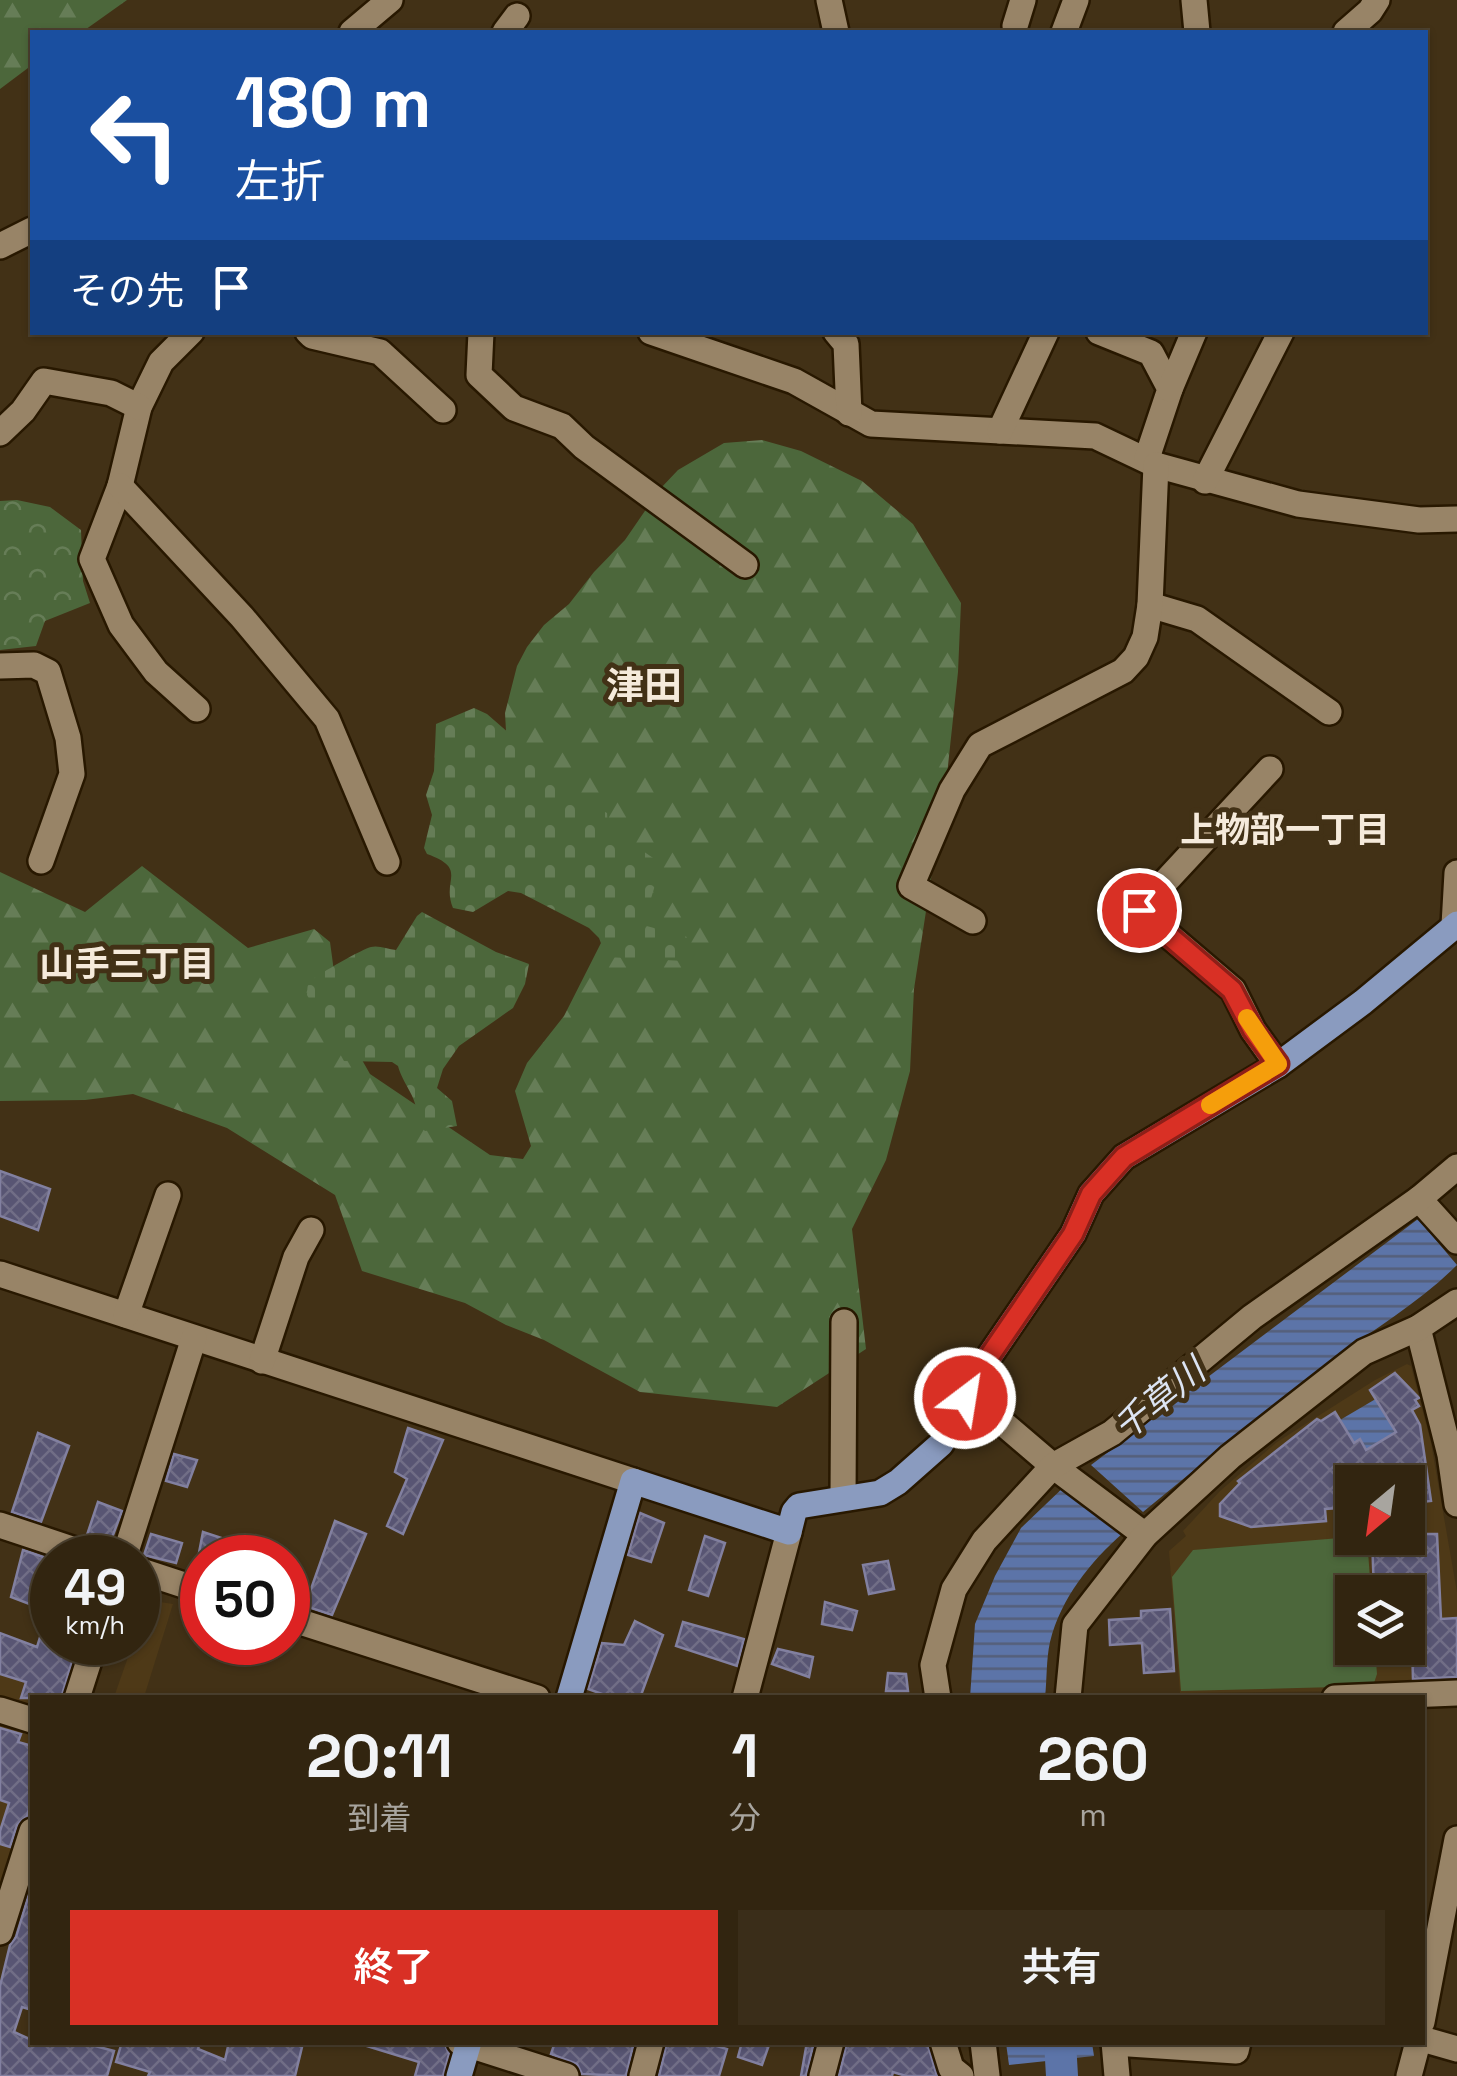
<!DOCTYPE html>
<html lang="ja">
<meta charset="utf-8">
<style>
:root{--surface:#322510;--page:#3a2d19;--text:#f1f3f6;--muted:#a8a59f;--line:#4d4230;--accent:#d93025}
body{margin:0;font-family:"Space Grotesk","Noto Sans JP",sans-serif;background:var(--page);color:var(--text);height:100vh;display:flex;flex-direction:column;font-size:38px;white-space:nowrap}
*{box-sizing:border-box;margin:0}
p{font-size:32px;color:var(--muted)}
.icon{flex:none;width:55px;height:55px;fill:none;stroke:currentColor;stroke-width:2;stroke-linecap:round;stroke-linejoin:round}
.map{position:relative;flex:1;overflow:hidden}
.sheet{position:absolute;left:30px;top:1695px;width:1395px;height:350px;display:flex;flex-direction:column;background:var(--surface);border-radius:0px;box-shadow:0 2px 8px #0004,0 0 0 2px var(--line)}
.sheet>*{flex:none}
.top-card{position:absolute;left:30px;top:30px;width:1398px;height:305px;border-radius:0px;box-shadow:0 2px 8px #0004,0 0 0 2px var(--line);background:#1a4fa0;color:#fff;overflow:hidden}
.needle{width:65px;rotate:209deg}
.fabs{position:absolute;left:1335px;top:1465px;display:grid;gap:20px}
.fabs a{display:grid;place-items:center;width:90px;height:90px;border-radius:0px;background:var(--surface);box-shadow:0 2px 8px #0004,0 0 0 2px var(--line);font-size:50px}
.speed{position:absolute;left:30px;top:1535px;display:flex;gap:20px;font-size:50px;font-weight:700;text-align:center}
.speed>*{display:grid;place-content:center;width:130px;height:130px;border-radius:50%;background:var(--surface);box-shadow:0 2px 8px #0004,0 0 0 2px var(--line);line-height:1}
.speed small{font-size:25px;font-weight:400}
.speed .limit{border:15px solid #d22;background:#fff;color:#111}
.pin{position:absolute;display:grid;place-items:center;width:85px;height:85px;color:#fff;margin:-42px;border:5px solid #fff;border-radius:50%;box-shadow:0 2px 10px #0007}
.me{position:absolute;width:110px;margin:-55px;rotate:31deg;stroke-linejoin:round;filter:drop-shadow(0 0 8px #0008)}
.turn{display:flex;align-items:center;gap:35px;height:210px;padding:0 40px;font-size:45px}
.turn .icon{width:130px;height:130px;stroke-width:2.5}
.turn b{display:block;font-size:70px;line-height:85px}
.then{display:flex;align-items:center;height:95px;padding:0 40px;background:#0003;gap:20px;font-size:38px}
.eta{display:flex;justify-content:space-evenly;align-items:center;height:170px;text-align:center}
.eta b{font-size:60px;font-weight:600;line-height:70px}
.button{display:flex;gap:20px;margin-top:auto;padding:20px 40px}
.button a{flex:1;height:115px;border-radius:0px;background:var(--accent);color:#fff;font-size:40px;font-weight:600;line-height:115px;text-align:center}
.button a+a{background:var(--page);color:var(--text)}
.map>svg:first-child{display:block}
.built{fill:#4e3917;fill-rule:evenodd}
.grass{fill:#4c673b}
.forest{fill:url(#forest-firs)}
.cemetery{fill:url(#cemetery-stones)}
.park{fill:url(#park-crowns)}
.water{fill:url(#water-rules)}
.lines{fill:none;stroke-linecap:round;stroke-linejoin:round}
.river{stroke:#5c74a8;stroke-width:32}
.building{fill:url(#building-cross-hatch);stroke:#8280a0;stroke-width:2.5}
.minor-casing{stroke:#281800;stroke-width:30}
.major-casing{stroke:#281800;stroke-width:30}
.minor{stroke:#988467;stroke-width:25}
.major{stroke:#8a9bbf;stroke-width:25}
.route-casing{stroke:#8d1f18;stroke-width:25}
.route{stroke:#d93025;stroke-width:18}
.slow{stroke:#f59e0b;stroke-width:18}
.labels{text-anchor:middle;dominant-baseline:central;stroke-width:10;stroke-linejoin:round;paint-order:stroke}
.neighbourhood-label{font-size:35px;font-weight:bold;fill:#f5eadb;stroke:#423116}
.water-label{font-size:35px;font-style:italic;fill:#dce4f3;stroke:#423116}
.quarter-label{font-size:38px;font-weight:bold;fill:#f5eadb;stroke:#423116}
</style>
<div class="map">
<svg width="1457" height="2076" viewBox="0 0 1457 2076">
<defs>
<pattern id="forest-firs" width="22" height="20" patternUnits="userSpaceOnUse" patternTransform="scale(2.5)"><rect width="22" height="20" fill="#4c673b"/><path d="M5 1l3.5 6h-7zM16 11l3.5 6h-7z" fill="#667d57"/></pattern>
<pattern id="cemetery-stones" width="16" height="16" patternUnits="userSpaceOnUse" patternTransform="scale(2.5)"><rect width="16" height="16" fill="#4c673b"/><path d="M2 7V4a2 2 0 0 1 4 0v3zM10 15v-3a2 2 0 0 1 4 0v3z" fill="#667d57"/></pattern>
<pattern id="park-crowns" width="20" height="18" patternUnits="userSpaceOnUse" patternTransform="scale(2.5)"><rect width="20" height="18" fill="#4c673b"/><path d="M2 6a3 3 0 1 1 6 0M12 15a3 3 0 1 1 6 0" fill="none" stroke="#667d57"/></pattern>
<pattern id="water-rules" width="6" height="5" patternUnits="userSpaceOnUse" patternTransform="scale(2.5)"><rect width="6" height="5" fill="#5c74a8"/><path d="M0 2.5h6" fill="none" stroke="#545f7a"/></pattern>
<pattern id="building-cross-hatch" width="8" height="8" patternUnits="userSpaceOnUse" patternTransform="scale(2.5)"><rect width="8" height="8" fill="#585573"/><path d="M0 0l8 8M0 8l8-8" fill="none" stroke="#716e86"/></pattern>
</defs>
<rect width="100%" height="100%" fill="#423116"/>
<g class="built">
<path d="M1407,1364L1411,1366L1431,1443L1457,1592V1681L1385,1691L1180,1693L1169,1551L1186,1536L1183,1531L1220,1491L1277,1442L1375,1380ZM1352,1482H1408V1538H1352ZM1352,1592H1408V1648H1352Z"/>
<polygon points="147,1600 173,1604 144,1697 114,1697 133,1643 138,1642 138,1629"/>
<polygon points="52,1632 52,1642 78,1643 59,1697 32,1698 32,1711 0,1701 0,1672 35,1682"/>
<polygon points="0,1714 32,1724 32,1798 5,1883 0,1881"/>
</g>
<polygon class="grass" points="1352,1537 1367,1538 1371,1592 1352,1592 1352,1648 1375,1648 1377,1674 1373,1686 1181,1691 1172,1577 1193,1550"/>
<g class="forest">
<polygon points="0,0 127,0 82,32 32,32 32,65 0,89"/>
<polygon points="762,440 801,451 862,481 913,524 961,603 958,672 947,775 914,989 910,1071 886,1160 852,1229 866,1349 777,1407 640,1392 544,1340 506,1325 465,1303 362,1271 335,1195 227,1128 133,1094 85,1100 0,1101 0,872 85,912 142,866 248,948 314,929 330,942 341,1023 370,1074 490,1155 523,1159 531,1146 515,1091 527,1063 564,1016 603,939 506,731 505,713 517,666 527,647 544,625 569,604 594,572 625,540 660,489 678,470 724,443"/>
</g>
<g class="cemetery">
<path d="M474,708L487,714L524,746L557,787L607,813L608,827L656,860L659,872L643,925L687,937L684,961L606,957L599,938L589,928L521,893L508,891L473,912L453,908C441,880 469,869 427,854L424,848L432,815L426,795L434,771L436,724Z"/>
<path d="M422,912L496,952L529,964L525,984L513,1008L459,1046L443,1069L437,1088L452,1101L457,1126L425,1131L415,1122C421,1099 404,1088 398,1066L392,1062L344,1061L307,995C308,987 306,986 312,980C317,975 364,948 371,947C378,945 388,949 396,950L417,916Z"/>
</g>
<polygon class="park" points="17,500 50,507 81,530 83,581 90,603 45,621 36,646 0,650 0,501"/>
<g class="water">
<path d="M1418,1219L1457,1265C1420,1302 1377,1327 1335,1358C1270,1408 1206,1460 1143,1512L1091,1465Z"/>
<polygon points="1396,1387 1390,1422 1396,1432 1366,1450 1360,1440 1354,1443 1340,1420"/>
<path d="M1068,1483L1123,1533C1090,1562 1061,1598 1050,1642C1046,1660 1047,1680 1045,1697L970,1698L975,1624L995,1576L1021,1528Z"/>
<polygon points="1006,2043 1092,2043 1094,2056 1009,2065"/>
</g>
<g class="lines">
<polyline class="river" points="1060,2042 1062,2076"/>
</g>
<g class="building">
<polygon points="0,1171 50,1189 38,1230 0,1216"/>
<polygon points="1395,1373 1419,1398 1415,1400 1419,1406 1412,1410 1420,1425 1431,1501 1421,1502 1424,1534 1437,1534 1441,1619 1457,1618 1457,1677 1413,1679 1412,1646 1408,1646 1408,1592 1374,1592 1372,1538 1408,1538 1408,1482 1352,1482 1352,1507 1325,1509 1326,1521 1251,1527 1220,1516 1220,1504 1240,1483 1238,1481 1317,1419 1321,1421 1335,1412 1354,1443 1360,1439 1366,1450 1396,1432 1370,1390"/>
<polygon points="408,1428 443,1440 403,1534 387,1526 407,1479 395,1472"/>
<polygon points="38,1433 69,1446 41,1522 12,1512"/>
<polygon points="174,1454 197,1460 187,1487 166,1481"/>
<polygon points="98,1502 122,1511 110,1543 87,1535"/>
<polygon points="640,1513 664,1523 651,1562 628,1555"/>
<polygon points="335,1521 366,1534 332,1615 305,1606"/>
<polygon points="203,1532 240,1544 236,1558 198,1558"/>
<polygon points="151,1534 182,1543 176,1563 144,1555"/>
<polygon points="705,1536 725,1543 708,1596 689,1590"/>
<polygon points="23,1550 52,1560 52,1642 78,1642 61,1698 21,1698 26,1682 0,1674 0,1633 37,1647 48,1611 11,1597"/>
<polygon points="888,1561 894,1589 869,1594 863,1565"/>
<polygon points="825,1602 857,1611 852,1630 822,1624"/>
<polygon points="1170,1609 1174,1671 1144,1673 1142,1643 1110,1645 1109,1620 1141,1618 1141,1611"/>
<polygon points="635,1621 663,1635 640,1698 613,1698 588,1689 602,1643 624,1645"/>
<polygon points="683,1622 744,1639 737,1666 676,1646"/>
<polygon points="778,1649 813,1657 809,1677 772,1664"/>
<polygon points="888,1673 906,1674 908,1691 886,1691"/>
<polygon points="0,1728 21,1734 18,1742 32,1746 32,1799 27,1816 17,1825 10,1847 0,1844 0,1831 9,1803 0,1800"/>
<polygon points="32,1884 32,2010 22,2007 14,2032 32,2040 32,2042 80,2042 114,2051 107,2076 0,2076 0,1986 10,1945 16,1937"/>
<polygon points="122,2042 200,2042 198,2049 225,2060 229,2042 290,2042 302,2047 295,2076 148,2076 150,2072 116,2062"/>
<polygon points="367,2042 444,2042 449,2054 443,2076 415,2076 419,2062 367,2046"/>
<polygon points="555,2042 634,2042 626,2076 582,2074 577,2064 551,2054"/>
<polygon points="667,2042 703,2042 727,2049 719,2076 659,2076"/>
<polygon points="742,2042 770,2042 762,2065 738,2057"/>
<polygon points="807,2042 814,2042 806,2076 801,2076"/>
<polygon points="847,2042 927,2042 937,2076 906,2076 893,2072 892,2076 839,2076"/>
</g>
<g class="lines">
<g class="minor-casing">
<g id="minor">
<polyline points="829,0 836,32"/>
<polyline points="1194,0 1197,32"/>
<polyline points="1015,26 1023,0"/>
<polyline points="352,32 390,0"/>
<polyline points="505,32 517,16"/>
<polyline points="1064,32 1076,0"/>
<polyline points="1346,32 1370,11 1377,0"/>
<polyline points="0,246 32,230"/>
<polyline points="191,332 161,362 139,407 120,486 92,559 121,625 156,672 197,709"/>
<polyline points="308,332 312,336 380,352 443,410"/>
<polyline points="481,332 479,375 514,408 562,426 584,447 745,565"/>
<polyline points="651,332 794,381 871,424 1095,436 1156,465 1298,504 1419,520 1457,519"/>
<polyline points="836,332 846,344 849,413"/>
<polyline points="1099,332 1151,353 1170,389 1147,458"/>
<polyline points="1170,389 1194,332"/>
<polyline points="1000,431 1046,332"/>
<polyline points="0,433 23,411 44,381 111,393 139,407"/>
<polyline points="1205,481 1281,332"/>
<polyline points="120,486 242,617 327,719 387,862"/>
<polyline points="1150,605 1197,619 1329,712"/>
<polyline points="0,666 34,665 48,672 68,738 72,774 41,861"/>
<polyline points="1270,769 1139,910 1233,990 1253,1030 1278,1065"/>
<polyline points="973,921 911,886 952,790 980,745 1123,671 1136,657 1145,637 1150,605 1156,465"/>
<polyline points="1454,925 1457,873"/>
<polyline points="1419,1199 1457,1241"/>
<polyline points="0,1274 633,1481"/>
<polyline points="126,1315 168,1195"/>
<polyline points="1418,1328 1450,1455 1457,1504"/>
<polyline points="262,1361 296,1257 311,1230"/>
<polyline points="965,1398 984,1407 1053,1466 1145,1535"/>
<polyline points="843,1498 844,1322"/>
<polyline points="0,1525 99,1558"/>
<polyline points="124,1558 194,1338"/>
<polyline points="138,1570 202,1591"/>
<polyline points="288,1618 537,1698"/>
<polyline points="77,1698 95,1642"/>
<polyline points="745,1698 789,1532"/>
<polyline points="938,1698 933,1665 954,1589 984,1541 1053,1466 1112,1433 1252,1317 1419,1199 1457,1167"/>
<polyline points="1068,1698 1075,1625 1145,1535 1230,1457 1364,1352 1418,1328 1457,1302"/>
<polyline points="1335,1698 1457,1693"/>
<polyline points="0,1710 32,1720"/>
<polyline points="0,1932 32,1831"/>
<polyline points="1422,2022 1457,1839"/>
<polyline points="1422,2039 1457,2049"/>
<polyline points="460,2042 566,2076"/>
<polyline points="943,2042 951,2068 961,2076"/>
<polyline points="983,2042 987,2076"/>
<polyline points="1114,2042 1117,2076"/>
<polyline points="1114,2043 1236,2051 1238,2042"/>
<polyline points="642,2076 651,2042"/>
<polyline points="822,2076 831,2042"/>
<polyline points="1409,2076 1418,2042"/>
</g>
</g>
<g class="major-casing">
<g id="major">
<polyline points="569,1698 633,1481 789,1532 794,1512 799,1506 880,1493 898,1482 941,1444 982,1367 1073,1234 1091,1194 1124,1157 1278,1065 1363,1002 1457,924"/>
<polyline points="459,2076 469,2042"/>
</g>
</g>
<use href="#minor" class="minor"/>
<use href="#major" class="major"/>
</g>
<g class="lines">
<g class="route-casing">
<polyline id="route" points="965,1398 982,1367 1073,1234 1091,1194 1124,1157 1278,1064 1253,1030 1232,990 1139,910"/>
</g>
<use href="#route" class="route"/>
<polyline class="slow" points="1210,1105 1278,1064 1247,1018"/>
</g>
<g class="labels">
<g class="neighbourhood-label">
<text x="1285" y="830">上物部一丁目</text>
<text x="127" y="964">山手三丁目</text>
</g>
<g class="water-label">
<text transform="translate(1159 1399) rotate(-39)">千草川</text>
</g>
<g class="quarter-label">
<text x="644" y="686">津田</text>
</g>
</g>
</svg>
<div class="fabs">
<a><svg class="needle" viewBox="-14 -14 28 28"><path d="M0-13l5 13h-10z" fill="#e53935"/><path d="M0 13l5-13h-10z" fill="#a8a59f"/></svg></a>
<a><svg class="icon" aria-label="layers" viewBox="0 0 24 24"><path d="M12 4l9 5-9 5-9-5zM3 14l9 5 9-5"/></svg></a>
</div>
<div class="speed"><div>49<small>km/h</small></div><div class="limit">50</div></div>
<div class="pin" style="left:1139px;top:910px;background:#d93025"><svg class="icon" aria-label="arrive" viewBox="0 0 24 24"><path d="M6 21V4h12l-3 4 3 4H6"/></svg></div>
<svg class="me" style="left:965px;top:1398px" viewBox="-20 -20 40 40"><circle r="17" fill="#d93025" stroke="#fff" stroke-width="3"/><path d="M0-11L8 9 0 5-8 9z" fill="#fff"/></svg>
<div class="top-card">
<div class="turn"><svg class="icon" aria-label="left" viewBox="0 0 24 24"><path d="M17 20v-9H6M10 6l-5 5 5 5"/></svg><div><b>180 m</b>左折</div></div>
<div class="then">その先<svg class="icon" aria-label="arrive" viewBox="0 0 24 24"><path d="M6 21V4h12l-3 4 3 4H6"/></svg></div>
</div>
<section class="sheet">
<div class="eta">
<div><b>20:11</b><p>到着</p></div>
<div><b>1</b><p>分</p></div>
<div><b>260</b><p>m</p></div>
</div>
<div class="button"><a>終了</a><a>共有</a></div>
</section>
</div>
